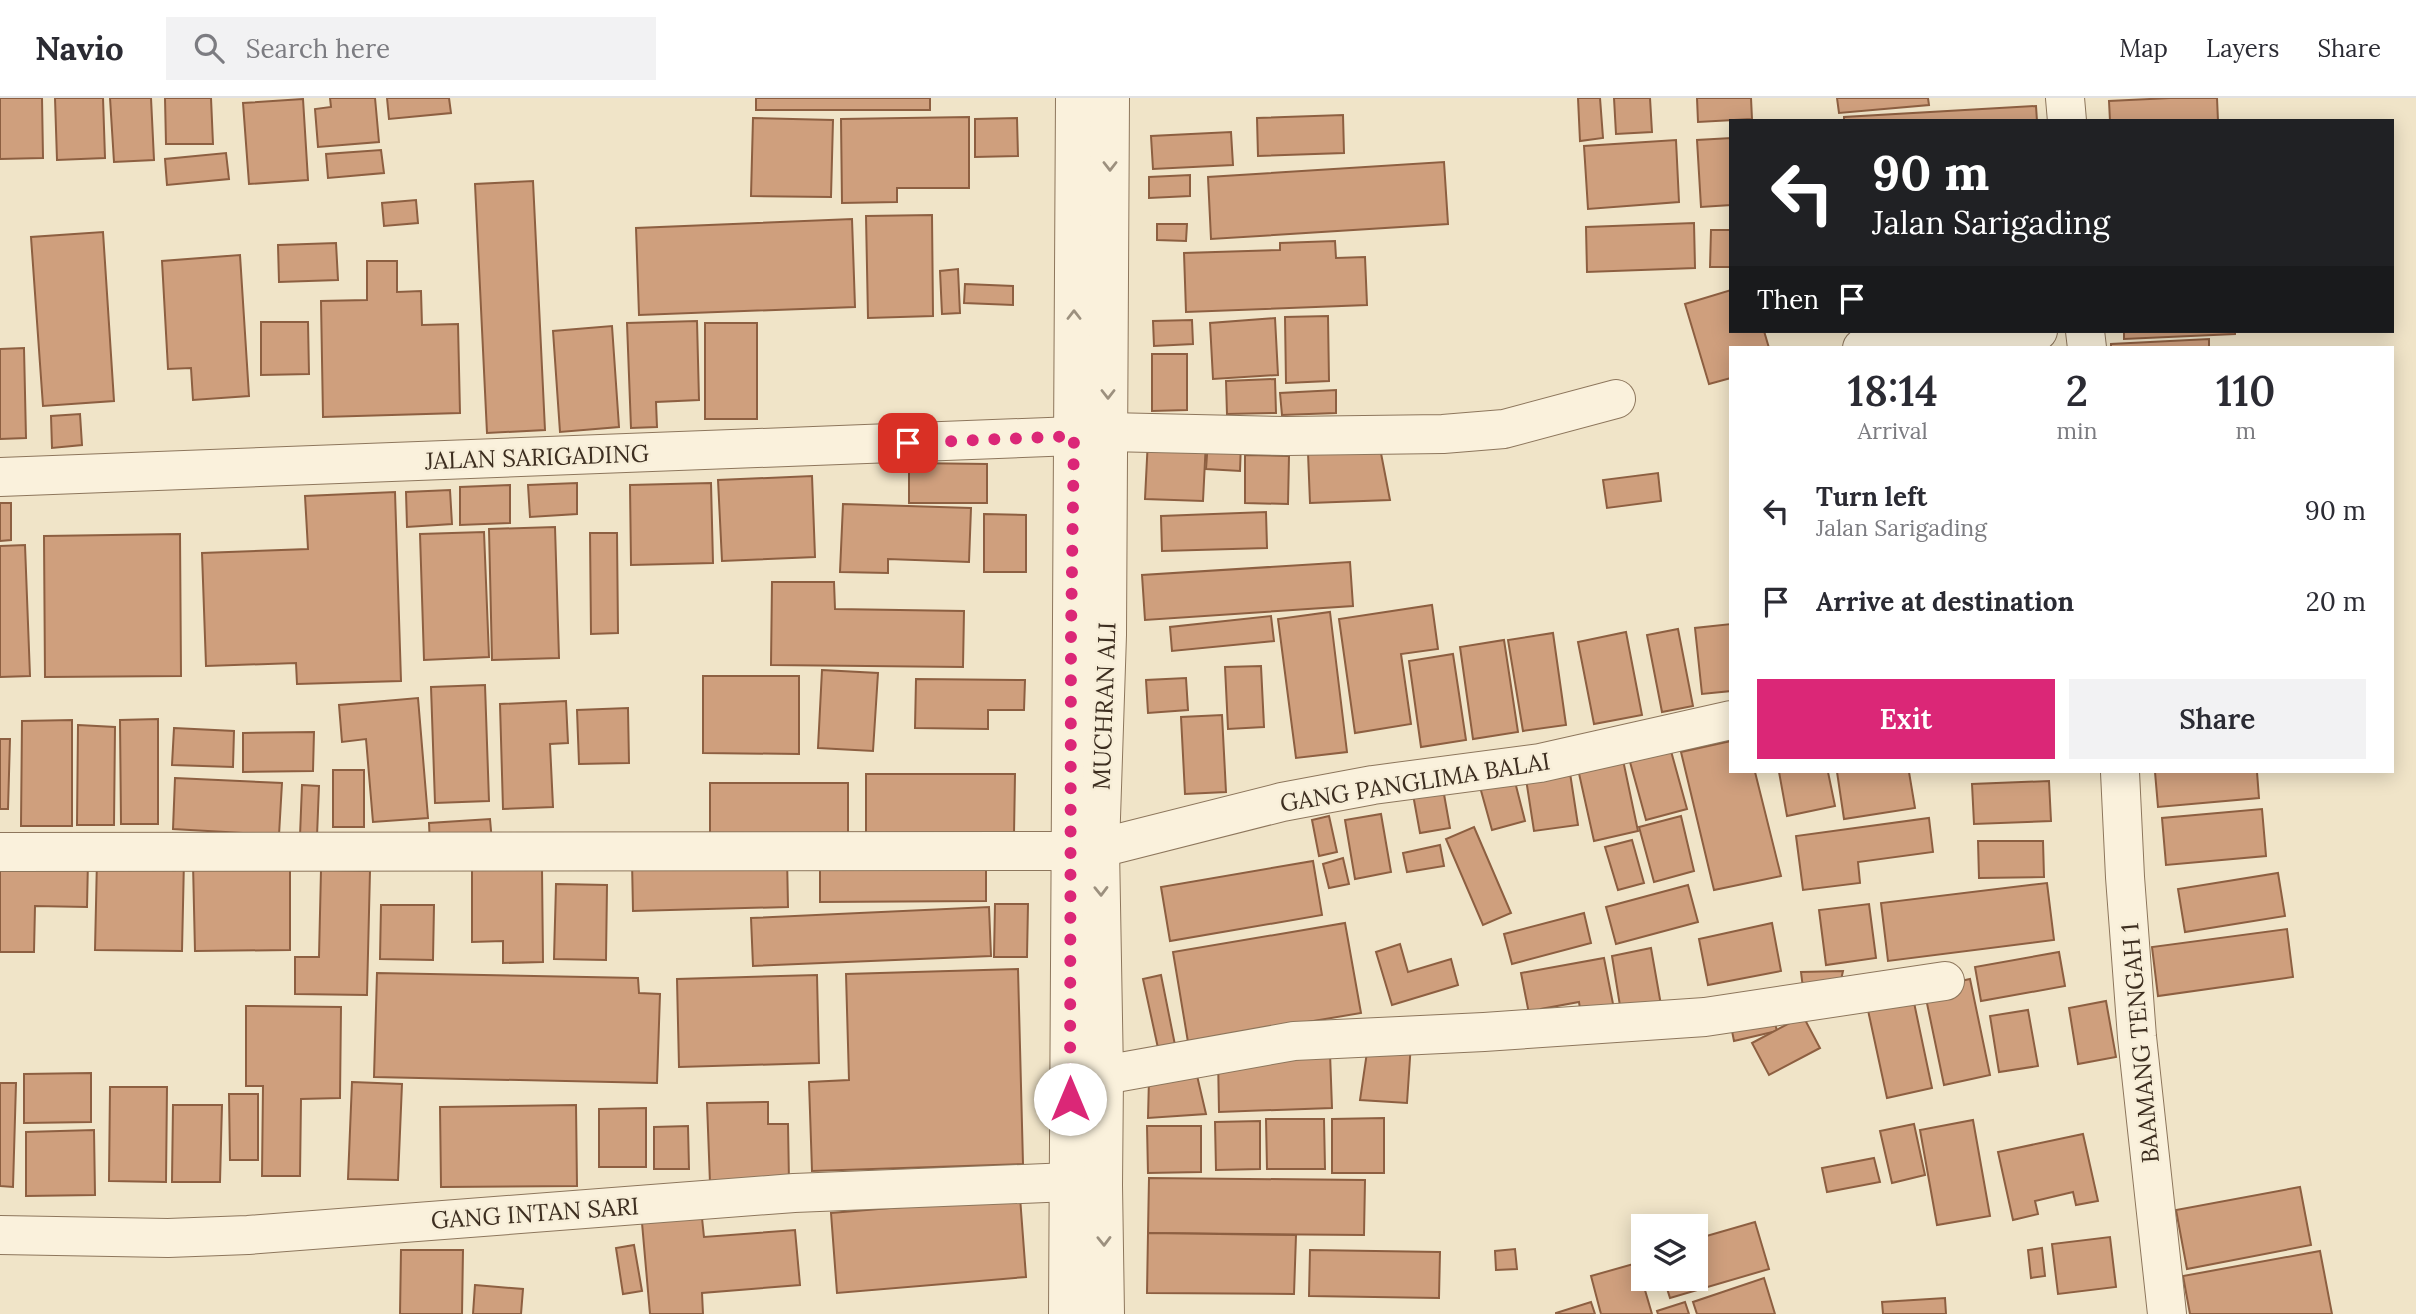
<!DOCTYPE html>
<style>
:root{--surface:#fff;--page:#f2f2f3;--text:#2b2b33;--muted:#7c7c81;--line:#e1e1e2;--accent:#db2777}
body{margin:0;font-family:Lora,serif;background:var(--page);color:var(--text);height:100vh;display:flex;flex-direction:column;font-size:26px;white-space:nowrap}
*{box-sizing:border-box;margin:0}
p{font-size:23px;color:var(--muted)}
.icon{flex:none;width:38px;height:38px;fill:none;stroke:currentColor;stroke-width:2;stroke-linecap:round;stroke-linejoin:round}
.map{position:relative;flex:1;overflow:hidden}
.details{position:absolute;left:1729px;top:248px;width:665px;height:427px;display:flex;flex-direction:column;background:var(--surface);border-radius:0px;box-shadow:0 4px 18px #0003}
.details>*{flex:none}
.hud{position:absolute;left:1729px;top:21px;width:665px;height:214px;border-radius:0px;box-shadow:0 4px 18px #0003;background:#202124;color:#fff;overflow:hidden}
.fabs{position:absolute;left:1631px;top:1116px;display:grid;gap:14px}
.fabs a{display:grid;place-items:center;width:77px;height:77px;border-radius:0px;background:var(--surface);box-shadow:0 4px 18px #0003;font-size:35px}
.pin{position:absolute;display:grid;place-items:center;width:60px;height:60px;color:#fff;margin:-30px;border-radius:14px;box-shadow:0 4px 10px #0006}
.me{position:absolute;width:77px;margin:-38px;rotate:0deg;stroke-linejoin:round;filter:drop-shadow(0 0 5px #0008)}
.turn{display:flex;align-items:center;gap:24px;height:147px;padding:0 28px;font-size:32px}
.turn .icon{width:91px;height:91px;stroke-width:2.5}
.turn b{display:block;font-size:49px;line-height:60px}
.then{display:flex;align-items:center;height:66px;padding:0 28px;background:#0003;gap:14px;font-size:26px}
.eta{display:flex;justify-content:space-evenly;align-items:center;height:119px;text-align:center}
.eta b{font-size:42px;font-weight:600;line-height:49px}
.action{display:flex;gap:14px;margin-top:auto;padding:14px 28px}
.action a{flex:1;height:80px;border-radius:0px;background:var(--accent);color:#fff;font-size:28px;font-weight:600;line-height:80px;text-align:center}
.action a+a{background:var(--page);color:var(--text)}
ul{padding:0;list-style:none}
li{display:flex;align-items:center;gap:21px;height:91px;padding:0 28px}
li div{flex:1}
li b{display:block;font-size:26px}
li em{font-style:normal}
header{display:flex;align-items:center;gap:42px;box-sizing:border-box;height:98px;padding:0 35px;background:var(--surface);border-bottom:2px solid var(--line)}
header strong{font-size:33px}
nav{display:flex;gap:38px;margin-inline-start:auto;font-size:24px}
.search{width:490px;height:63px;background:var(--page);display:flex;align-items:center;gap:18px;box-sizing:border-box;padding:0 24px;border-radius:0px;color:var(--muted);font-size:26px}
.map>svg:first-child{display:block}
.building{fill:#cf9f7d;stroke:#8d5f41;stroke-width:2}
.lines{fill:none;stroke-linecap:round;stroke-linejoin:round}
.minor-casing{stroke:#8d765c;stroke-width:40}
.minor{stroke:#faf1dc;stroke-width:38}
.oneway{stroke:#9c907e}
.route{stroke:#db2777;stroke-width:12;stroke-dasharray:0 21.6}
.labels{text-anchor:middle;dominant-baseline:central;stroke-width:5;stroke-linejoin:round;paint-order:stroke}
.street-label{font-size:24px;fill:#3d2e20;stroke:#f7eed8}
</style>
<header>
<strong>Navio</strong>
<div class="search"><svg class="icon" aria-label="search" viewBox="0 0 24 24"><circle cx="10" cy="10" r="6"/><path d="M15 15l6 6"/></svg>Search here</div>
<nav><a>Map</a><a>Layers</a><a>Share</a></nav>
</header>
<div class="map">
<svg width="2416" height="1216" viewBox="0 0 2416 1216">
<rect width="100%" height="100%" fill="#f0e4c8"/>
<g class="building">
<polygon points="0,0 42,0 43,60 0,61"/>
<polygon points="55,0 103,0 105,60 57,62"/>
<polygon points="110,0 151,0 154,62 114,64"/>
<polygon points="165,0 211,0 213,46 166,46"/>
<polygon points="330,0 375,0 379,44 318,49 315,11 331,9"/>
<polygon points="387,0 449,0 451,15 389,21"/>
<rect x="756" y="0" width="174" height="12"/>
<polygon points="1578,0 1600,0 1603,40 1580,43"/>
<polygon points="1614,0 1650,0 1652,34 1616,36"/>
<polygon points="1697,0 1751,0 1752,21 1698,24"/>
<polygon points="1837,0 1928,0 1929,7 1839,15"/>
<polygon points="2170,0 2217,0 2218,23 2110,23 2109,3"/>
<polygon points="303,1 308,82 249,86 243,5"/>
<polygon points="2036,8 2037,23 1844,23 1844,19"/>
<polygon points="1343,17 1344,55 1258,58 1257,20"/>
<polygon points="969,19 969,90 897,90 897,104 842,105 841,21"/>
<polygon points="753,20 833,22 831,99 751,98"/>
<polygon points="1017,20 1018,58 975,59 975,21"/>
<polygon points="1231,34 1233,67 1153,71 1151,38"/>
<polygon points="1731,40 1731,107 1701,109 1697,42"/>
<polygon points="1676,42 1679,104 1588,111 1584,48"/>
<polygon points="381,52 384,75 328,80 326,56"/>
<polygon points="226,55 229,81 167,87 165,61"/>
<polygon points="1444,64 1448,126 1211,141 1208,79"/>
<polygon points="1190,77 1190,98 1149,100 1149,79"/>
<polygon points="533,83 545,332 487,335 475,86"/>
<polygon points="416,102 418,125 384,128 382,105"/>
<polygon points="932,117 933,218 868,220 866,118"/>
<polygon points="852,121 855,209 639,217 636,130"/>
<polygon points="1694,125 1695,170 1587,174 1586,129"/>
<polygon points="1157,126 1187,126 1186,143 1157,142"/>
<polygon points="1711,132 1731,132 1731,169 1710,169"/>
<polygon points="103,134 114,303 43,308 31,139"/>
<polygon points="1335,143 1336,160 1365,159 1367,207 1186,214 1184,155 1280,152 1280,145"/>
<polygon points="336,145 338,182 279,184 278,147"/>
<polygon points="240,157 249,298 193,302 191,270 168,271 162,163"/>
<polygon points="367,163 397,163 397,194 421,193 422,227 458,226 460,315 323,319 321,203 367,202"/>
<polygon points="958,171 960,215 942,216 940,173"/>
<polygon points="965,186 1013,188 1013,207 964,205"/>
<polygon points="1731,192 1731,233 1764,233 1769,250 1731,250 1731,280 1709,286 1685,206"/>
<polygon points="1328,218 1329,283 1286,285 1285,219"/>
<polygon points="1275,220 1278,277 1213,281 1210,225"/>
<polygon points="1192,222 1193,246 1154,248 1153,223"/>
<polygon points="697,223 699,302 656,304 657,329 631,330 627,225"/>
<polygon points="261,224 308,224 309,276 261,277"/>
<rect x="705" y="225" width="52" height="96"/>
<polygon points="612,228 619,329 560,334 553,233"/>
<polygon points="2124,233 2235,233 2235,236 2124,241"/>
<polygon points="2209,241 2209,250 2111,250 2111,246"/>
<polygon points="24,250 26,340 0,341 0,251"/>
<polygon points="1152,256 1187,256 1187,312 1152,313"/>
<polygon points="1275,281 1276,315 1227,316 1226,283"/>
<polygon points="1336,292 1336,315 1282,317 1280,295"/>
<polygon points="80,316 82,347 52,350 51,318"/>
<polygon points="1148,341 1206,343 1203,403 1145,401"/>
<polygon points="1208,343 1241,345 1240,373 1206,371"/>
<polygon points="1380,350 1390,402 1310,405 1308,355"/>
<polygon points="1245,357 1289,358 1288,406 1245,405"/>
<polygon points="909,365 987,366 987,405 909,405"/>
<polygon points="1658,375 1661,403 1607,410 1603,382"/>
<polygon points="812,378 815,459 722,463 718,382"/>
<polygon points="577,385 577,416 530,419 528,387"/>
<polygon points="711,385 713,465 631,467 630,387"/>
<polygon points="510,387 510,425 460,427 460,389"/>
<polygon points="450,392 452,426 407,429 406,394"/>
<polygon points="395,394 401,583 297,586 296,565 206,568 202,455 308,451 305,398"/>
<polygon points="0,405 11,405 11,442 0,443"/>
<polygon points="843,406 971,410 969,464 888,461 888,475 840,474"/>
<polygon points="1266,414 1267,450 1162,453 1161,418"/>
<polygon points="984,416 1026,417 1026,474 984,474"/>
<polygon points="555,429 559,560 492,562 489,431"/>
<polygon points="484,434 489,559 424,562 420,436"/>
<polygon points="590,435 617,435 618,535 591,536"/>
<polygon points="180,436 181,578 45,579 44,438"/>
<polygon points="25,447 30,578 0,579 0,448"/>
<polygon points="1350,464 1353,508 1145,522 1142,477"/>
<polygon points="772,484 834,484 835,511 964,513 963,569 771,567"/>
<polygon points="1432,507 1438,551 1401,556 1411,626 1355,635 1339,521"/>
<polygon points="1330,514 1347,654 1296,660 1278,521"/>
<polygon points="1271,518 1274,543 1172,553 1170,529"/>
<polygon points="1731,526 1731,593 1702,596 1695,530"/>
<polygon points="1678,531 1693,608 1662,614 1647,537"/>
<polygon points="1626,534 1642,617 1594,626 1578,544"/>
<polygon points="1553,535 1566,627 1523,633 1508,542"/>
<polygon points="1504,542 1518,634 1473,641 1460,549"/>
<polygon points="1453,556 1466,642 1421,649 1409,563"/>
<polygon points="1261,568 1264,629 1228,631 1225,569"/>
<polygon points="822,572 878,575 873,653 818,650"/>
<polygon points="703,578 799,578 799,656 703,655"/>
<polygon points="1186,580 1188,612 1148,615 1146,582"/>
<polygon points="916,581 1025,582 1024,612 988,612 988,631 915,630"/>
<polygon points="485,587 489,703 435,705 431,589"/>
<polygon points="418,600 428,720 373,724 366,641 342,644 339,607"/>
<polygon points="566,603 568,645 550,646 553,709 503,711 500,606"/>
<polygon points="628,610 629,665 579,666 577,612"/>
<polygon points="1222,617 1226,694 1185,696 1181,619"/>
<polygon points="158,621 158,726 121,726 120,622"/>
<polygon points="72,622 72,728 21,728 22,623"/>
<polygon points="78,627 115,629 114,727 77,727"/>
<polygon points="174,630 234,633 233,669 172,667"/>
<polygon points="314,634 313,673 243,674 243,635"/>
<polygon points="0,641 10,641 8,711 0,711"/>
<polygon points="1731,643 1731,674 1755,674 1781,778 1714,792 1681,654"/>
<polygon points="1671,653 1687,711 1646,722 1630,664"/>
<polygon points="1623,662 1638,733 1594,743 1578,671"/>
<rect x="333" y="672" width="31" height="57"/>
<polygon points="1779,674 1828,674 1835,708 1787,718"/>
<polygon points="1837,674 1909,674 1915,710 1844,721"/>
<polygon points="2155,674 2257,674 2259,700 2158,709"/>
<polygon points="1570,675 1578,727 1534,733 1526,681"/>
<polygon points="866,676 1015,676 1014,737 866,736"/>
<polygon points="175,680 282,685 279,737 173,731"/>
<polygon points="1514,680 1525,723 1492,732 1480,689"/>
<polygon points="2049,683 2051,723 1974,726 1972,686"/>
<rect x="710" y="685" width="138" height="55"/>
<polygon points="1442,685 1450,730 1420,735 1412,691"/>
<polygon points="302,687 319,688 317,738 300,738"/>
<polygon points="2262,711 2266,758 2166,767 2162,720"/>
<polygon points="1381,716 1391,774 1355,781 1345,722"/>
<polygon points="1329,718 1337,754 1319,758 1312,722"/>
<polygon points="1681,718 1694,773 1654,784 1639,729"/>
<polygon points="1929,720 1933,754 1858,764 1860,785 1803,792 1796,738"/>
<polygon points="490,721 492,744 430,748 429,725"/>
<polygon points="1474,729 1511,815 1483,827 1446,741"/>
<polygon points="1632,742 1644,785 1618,792 1605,749"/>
<polygon points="1978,743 2043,743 2044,779 1979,780"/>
<polygon points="1440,747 1444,768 1407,774 1403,755"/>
<polygon points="986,755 986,803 820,804 820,757"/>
<polygon points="787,758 788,809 633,813 632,763"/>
<polygon points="0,760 88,762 87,809 35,808 34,854 0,854"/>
<polygon points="1343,760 1349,786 1329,790 1323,766"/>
<polygon points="97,761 184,762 182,853 95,852"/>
<polygon points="1313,763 1322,817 1170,843 1161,789"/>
<polygon points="193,766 290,766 290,852 195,853"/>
<polygon points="542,771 543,864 503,865 503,843 472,844 472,772"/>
<polygon points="321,772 370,773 367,897 295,896 295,859 319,859"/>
<polygon points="2278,775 2285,818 2185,834 2178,791"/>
<polygon points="2047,785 2054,842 1888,863 1881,805"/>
<polygon points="556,786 607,787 606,862 554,861"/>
<polygon points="1688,787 1698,824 1616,846 1606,809"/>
<polygon points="995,806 1028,806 1027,859 994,859"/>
<polygon points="1869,806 1876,860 1826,867 1819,812"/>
<polygon points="381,807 434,807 433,862 380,861"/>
<polygon points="989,809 991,858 753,868 751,820"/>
<polygon points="1584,815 1591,845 1512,866 1504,836"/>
<polygon points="1345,825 1361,915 1188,944 1173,854"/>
<polygon points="1772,825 1781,873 1708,887 1699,841"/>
<polygon points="2287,831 2293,879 2158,898 2152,849"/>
<polygon points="1400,846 1408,874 1451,861 1458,887 1392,907 1376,854"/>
<polygon points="1651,850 1661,907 1621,914 1612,858"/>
<polygon points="2059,854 2065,888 1981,903 1975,869"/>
<polygon points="1604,860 1614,911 1581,917 1579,904 1541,911 1531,926 1521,875"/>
<polygon points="1018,871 1023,1066 812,1073 809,984 849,982 846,876"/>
<polygon points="1843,873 1838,895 1804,898 1801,874"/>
<polygon points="377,875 638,880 639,895 660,896 657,985 374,979"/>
<polygon points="817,877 819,965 679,969 677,881"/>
<polygon points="1161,877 1175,947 1158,950 1143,881"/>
<polygon points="1970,881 1990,977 1944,987 1924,891"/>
<polygon points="1912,895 1932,990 1887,1000 1866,903"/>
<polygon points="2106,903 2116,959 2078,966 2069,910"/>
<polygon points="246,908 341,909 340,1000 301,1001 300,1078 262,1078 263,988 246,988"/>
<polygon points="2028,912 2038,968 1999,974 1990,918"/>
<polygon points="1773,917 1777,933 1734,943 1731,928"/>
<polygon points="1803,918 1820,950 1769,977 1752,945"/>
<polygon points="1411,945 1407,1005 1360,1002 1367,954"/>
<polygon points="1330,955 1332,1010 1219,1014 1218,959"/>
<polygon points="1195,969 1206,1016 1148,1020 1149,980"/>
<polygon points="91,975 91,1024 24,1025 24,976"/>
<polygon points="352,984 402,986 398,1082 348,1081"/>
<polygon points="0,985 16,985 13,1089 0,1088"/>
<polygon points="110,989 167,989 166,1084 109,1083"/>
<polygon points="229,996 258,996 258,1062 230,1062"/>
<polygon points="768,1004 768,1026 788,1026 789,1084 710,1085 707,1005"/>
<polygon points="173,1007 222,1007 220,1084 172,1084"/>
<polygon points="576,1007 577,1088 441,1089 440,1009"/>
<polygon points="646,1010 646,1069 599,1069 599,1011"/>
<polygon points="1384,1020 1384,1075 1332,1075 1332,1021"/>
<polygon points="1266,1021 1324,1021 1325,1071 1267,1071"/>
<polygon points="1973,1022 1990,1118 1937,1127 1920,1032"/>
<polygon points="1260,1023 1260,1071 1216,1072 1215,1024"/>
<polygon points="1914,1026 1925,1077 1892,1085 1880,1033"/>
<polygon points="688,1028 689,1071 654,1071 654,1029"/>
<polygon points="1147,1028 1201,1028 1201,1074 1148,1075"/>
<polygon points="94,1032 95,1097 26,1098 26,1034"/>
<polygon points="2083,1036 2098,1103 2076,1107 2073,1094 2035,1103 2038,1116 2013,1122 1998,1054"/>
<polygon points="1874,1060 1880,1084 1827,1094 1822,1070"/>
<polygon points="1149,1080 1365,1082 1364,1137 1148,1135"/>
<polygon points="2300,1089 2311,1147 2187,1171 2176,1112"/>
<polygon points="1020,1099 1026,1179 837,1195 831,1115"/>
<polygon points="702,1120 704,1139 795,1132 800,1187 702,1195 703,1216 650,1216 642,1125"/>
<polygon points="1755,1124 1769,1171 1670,1200 1664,1181 1696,1181 1696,1141"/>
<polygon points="1148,1135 1296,1137 1294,1196 1147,1195"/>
<polygon points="2110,1139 2116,1189 2058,1196 2052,1146"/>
<polygon points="634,1147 642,1193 623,1196 616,1150"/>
<polygon points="2042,1150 2045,1178 2031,1180 2028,1152"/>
<polygon points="1515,1151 1517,1171 1496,1172 1495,1153"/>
<polygon points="401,1152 463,1152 462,1216 400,1216"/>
<polygon points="1310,1152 1440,1154 1439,1200 1309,1198"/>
<polygon points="2320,1153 2332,1216 2190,1216 2183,1178"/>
<polygon points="1637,1165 1652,1216 1601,1216 1591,1178"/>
<polygon points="1764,1180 1775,1216 1697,1216 1693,1204"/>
<polygon points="475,1187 523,1191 521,1216 473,1216"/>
<polygon points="1945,1200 1946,1216 1883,1216 1882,1204"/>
<polygon points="1591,1204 1595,1216 1556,1216 1556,1215"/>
<polygon points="1685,1204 1689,1216 1658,1216 1657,1213"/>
</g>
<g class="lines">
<g class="minor-casing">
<g id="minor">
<polyline points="2065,0 2067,23"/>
<polyline points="2085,233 2087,250"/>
<polyline points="1862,250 2038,233"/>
<polyline points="0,379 1074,338 1108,334 1286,338 1443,336 1504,331 1616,301"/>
<polyline points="2120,674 2125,779 2137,939 2167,1216"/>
<polyline points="0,754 1070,753 1100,750 1282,704 1373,687 1540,665 1731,622"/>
<polyline points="1104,977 1294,943 1484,934 1705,919 1945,883"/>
<polyline points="0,1137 168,1140 248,1137 794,1095 1070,1084 1095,1086"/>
<polyline points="1068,1216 1075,0"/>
<polyline points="1105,1216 1103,1087 1104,977 1100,750 1107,537 1110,0"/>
</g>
</g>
<use href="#minor" class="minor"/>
</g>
<defs><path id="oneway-chevron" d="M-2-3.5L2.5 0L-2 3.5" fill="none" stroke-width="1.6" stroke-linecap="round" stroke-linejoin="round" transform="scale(1.75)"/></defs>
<g class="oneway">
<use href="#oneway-chevron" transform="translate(1110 68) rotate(90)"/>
<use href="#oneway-chevron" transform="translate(1074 217) rotate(-90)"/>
<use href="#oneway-chevron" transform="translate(1108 296) rotate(90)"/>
<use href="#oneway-chevron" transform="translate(1101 793) rotate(89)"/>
<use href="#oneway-chevron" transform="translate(1104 1143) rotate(89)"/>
</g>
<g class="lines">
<polyline class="route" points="908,345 1074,338 1071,537 1070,1001"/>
</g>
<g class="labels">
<g class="street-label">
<text transform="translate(537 359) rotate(-2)">JALAN SARIGADING</text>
<text transform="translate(1104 608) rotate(-88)">MUCHRAN ALI</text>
<text transform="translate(1415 684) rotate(-9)">GANG PANGLIMA BALAI</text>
<text transform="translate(2140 945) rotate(-95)">BAAMANG TENGAH 1</text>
<text transform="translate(535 1115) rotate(-4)">GANG INTAN SARI</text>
</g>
</g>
</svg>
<div class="fabs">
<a><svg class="icon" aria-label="layers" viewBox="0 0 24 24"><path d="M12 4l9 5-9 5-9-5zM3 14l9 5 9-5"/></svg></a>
</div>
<div class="pin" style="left:908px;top:345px;background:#d93025"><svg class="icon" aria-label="arrive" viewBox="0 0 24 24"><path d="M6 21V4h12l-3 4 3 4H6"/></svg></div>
<svg class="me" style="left:1070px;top:1001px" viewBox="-20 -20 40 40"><circle r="19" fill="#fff"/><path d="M0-13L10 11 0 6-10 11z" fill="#db2777"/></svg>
<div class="hud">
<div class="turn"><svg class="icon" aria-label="left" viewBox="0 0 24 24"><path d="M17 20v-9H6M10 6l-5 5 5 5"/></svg><div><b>90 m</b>Jalan Sarigading</div></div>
<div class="then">Then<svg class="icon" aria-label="arrive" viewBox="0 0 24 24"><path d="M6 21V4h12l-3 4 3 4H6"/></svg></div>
</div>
<section class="details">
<div class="eta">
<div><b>18:14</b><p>Arrival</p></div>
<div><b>2</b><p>min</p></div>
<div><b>110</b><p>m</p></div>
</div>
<ul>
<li><svg class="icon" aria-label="left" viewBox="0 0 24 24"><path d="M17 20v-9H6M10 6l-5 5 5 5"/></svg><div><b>Turn left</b><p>Jalan Sarigading</p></div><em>90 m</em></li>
<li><svg class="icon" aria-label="arrive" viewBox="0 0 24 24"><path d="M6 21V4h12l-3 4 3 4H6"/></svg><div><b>Arrive at destination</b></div><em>20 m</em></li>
</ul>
<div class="action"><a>Exit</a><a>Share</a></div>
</section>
</div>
